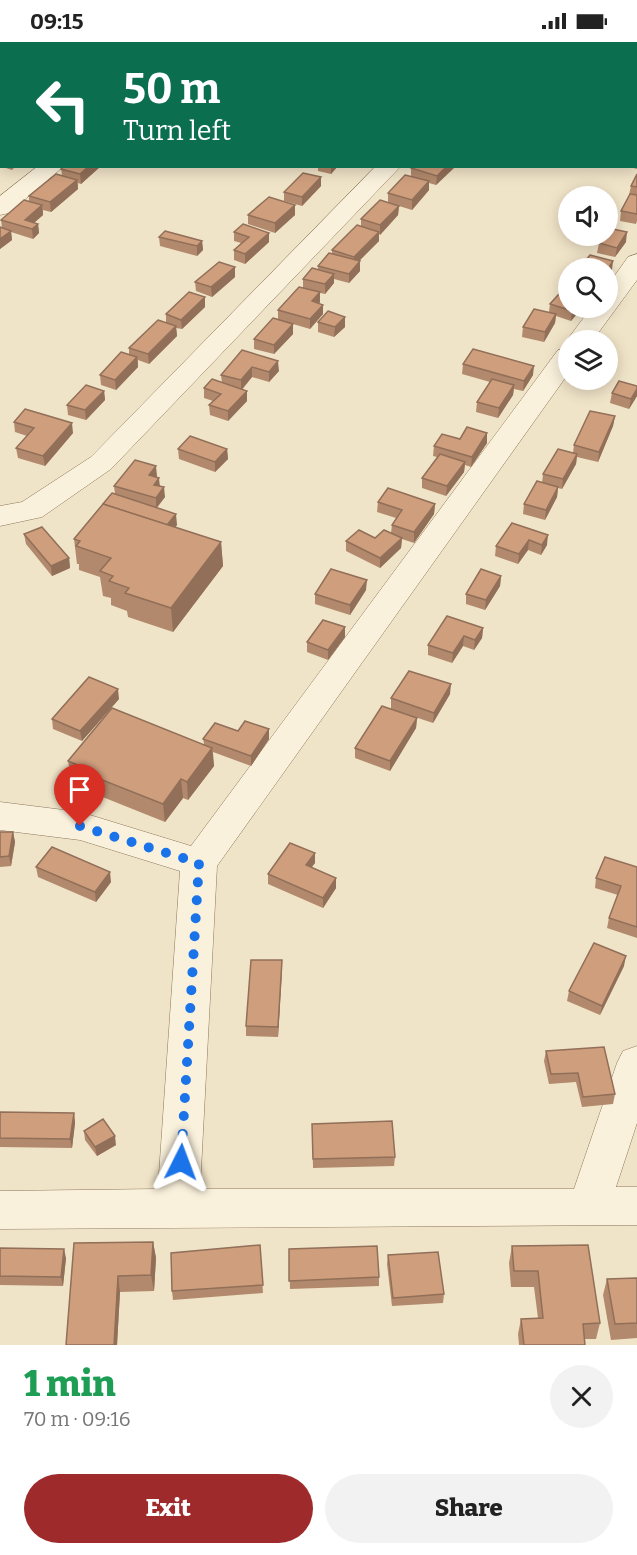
<!DOCTYPE html>
<meta charset="utf-8">
<style>
:root{--surface:#fff;--page:#f2f2f2;--text:#222;--muted:#767676;--accent:#9e2a2b}
body{margin:0;font-family:Bitter,serif;background:var(--page);color:var(--text);height:100vh;display:flex;flex-direction:column;font-size:22px;white-space:nowrap}
*{box-sizing:border-box;margin:0}
p{font-size:20px;color:var(--muted)}
.icon{flex:none;width:33px;height:33px;fill:none;stroke:currentColor;stroke-width:2;stroke-linecap:round;stroke-linejoin:round}
.map{position:relative;height:1303px;overflow:hidden}
.side{display:flex;flex-direction:column;background:var(--surface);flex:1}
.side>*{flex:none}
.hud{position:absolute;left:0px;top:0px;width:638px;height:126px;box-shadow:0 3px 15px #0003;background:#0b6e4f;color:#fff;overflow:hidden}
.fabs{position:absolute;left:558px;top:144px;display:grid;gap:12px}
.fabs a{display:grid;place-items:center;width:60px;height:60px;border-radius:50%;background:var(--surface);box-shadow:0 3px 15px #0003;font-size:30px}
.pin{position:absolute;display:grid;place-items:center;width:51px;height:51px;color:#fff;margin:-62px -26px;border-radius:50% 50% 50% 0;rotate:-45deg;box-shadow:0 0 6px #0007}
.pin .icon{rotate:45deg}
.me{position:absolute;width:66px;margin:-33px;rotate:3deg;stroke-linejoin:round;filter:drop-shadow(0 0 4px #0008)}
.turn{display:flex;align-items:center;gap:21px;height:126px;padding:0 24px;font-size:27px}
.turn .icon{width:78px;height:78px;stroke-width:2.5}
.turn b{display:block;font-size:42px;line-height:51px}
.round{display:grid;place-items:center;flex:none;width:63px;height:63px;border-radius:32px;background:var(--page)}
.head{display:flex;align-items:center;justify-content:space-between;height:102px;padding:0 24px}
h1{font-size:36px;font-weight:800;line-height:45px;color:#1e9e55}
.action{display:flex;gap:12px;margin-top:auto;padding:12px 24px}
.action a{flex:1;height:69px;border-radius:36px;background:var(--accent);color:#fff;font-size:24px;font-weight:800;line-height:69px;text-align:center}
.action a+a{background:var(--page);color:var(--text)}
.status{display:flex;justify-content:space-between;align-items:center;height:42px;padding:0 30px;background:var(--surface);direction:ltr}
.status svg{height:16px;fill:currentColor}
.map>svg:first-child{display:block}
.lines{fill:none;stroke-linecap:round;stroke-linejoin:round}
.street-casing{stroke:#8d765c;stroke-width:1}
.street{fill:#faf1dc;fill-rule:evenodd}
.wall{fill:#b2896c}
.shaded-wall{fill:#916f58}
.building{fill:#cf9f7d;stroke:#916f58;stroke-width:1.5}
.route{stroke:#1a73e8;stroke-width:10;stroke-dasharray:0 18}
</style>
<div class="status"><b>09:15</b><svg viewBox="0 0 49 12"><path d="M0 12V9h3v3zM5 12V6h3v6zM10 12V3h3v9zM15 12V0h3v12zM26 1h20v11H26zM47 4h2v5h-2z"/></svg></div>
<div class="map">
<svg width="637" height="1303" viewBox="0 0 637 1303">
<rect width="100%" height="100%" fill="#f0e4c8"/>
<g class="lines">
<g class="street-casing">
<g id="street">
<polygon points="38,0 63,0 64,2 39,2"/>
<polygon points="500,0 522,0 500,2"/>
<polygon points="594,0 621,0 622,2 595,2"/>
<polygon points="636,1 637,1 637,13 636,2 632,2"/>
<polygon points="38,124 64,124 9,171 0,173 0,154"/>
<polygon points="376,124 401,124 111,427 42,475 0,484 0,464 22,460 91,415"/>
<polygon points="637,212 637,238 593,298 568,298 568,301 567,298 591,266 608,266 608,243 628,215"/>
<polygon points="568,306 568,332 217,824 200,1147 574,1147 617,1021 623,1009 637,1004 637,1081 616,1145 637,1145 637,1183 0,1187 0,1149 158,1147 180,829 80,798 0,788 0,760 80,770 191,804 558,308"/>
</g>
</g>
<use href="#street" class="street"/>
</g>
<g class="wall">
<polygon points="143,0 167,0 166,2 149,2"/>
<polygon points="451,0 472,0 471,2 457,2"/>
<polygon points="2,41 2,59 0,59 0,42"/>
<polygon points="636,106 637,107 637,127 629,125 636,124"/>
<polygon points="2,108 2,124 16,124 12,128 0,124 0,109"/>
<polygon points="101,124 81,142 78,141 78,147 51,170 43,168 43,173 34,181 38,182 39,191 33,197 11,190 12,198 0,207 0,185 2,186 1,178 29,160 29,154 62,133 61,127"/>
<polygon points="318,124 338,124 331,132 318,129"/>
<polygon points="456,124 436,143 429,141 429,148 412,168 399,164 398,173 380,193 379,192 379,199 359,219 360,229 349,241 334,237 334,241 325,252 320,251 320,260 319,261 323,272 310,287 293,282 293,292 274,312 254,307 254,297 278,277 278,268 303,246 303,237 318,228 318,224 332,212 332,208 361,185 361,177 388,161 388,151 411,134 411,126"/>
<polygon points="637,132 637,179 636,182 620,179 621,169 629,153 631,144"/>
<polygon points="321,135 321,144 302,164 284,159 284,150"/>
<polygon points="248,173 295,173 275,191 248,182"/>
<polygon points="234,190 269,191 269,200 245,222 234,218 234,208 241,201 234,199"/>
<polygon points="159,195 202,199 203,208 197,214 160,204"/>
<polygon points="626,200 615,215 597,211 599,201"/>
<polygon points="235,235 212,255 196,249 195,240"/>
<polygon points="550,262 568,266 582,266 571,279 556,274 555,281 544,300 522,295 523,285 549,270"/>
<polygon points="205,265 182,287 176,286 177,294 149,322 138,318 138,325 116,348 101,343 100,333 129,312 129,306 166,281 166,272"/>
<polygon points="345,275 345,285 334,295 318,290 318,280"/>
<polygon points="242,308 279,329 269,340 252,335 242,348 247,349 247,359 228,379 210,373 209,363 213,359 204,356 204,346 222,341 221,333"/>
<polygon points="463,322 533,333 523,349 514,347 513,353 498,376 476,370 477,360 490,340 462,332"/>
<polygon points="104,349 105,358 86,378 68,373 67,363"/>
<polygon points="612,351 637,354 629,367 610,361"/>
<polygon points="615,374 613,384 598,420 577,415 576,422 562,447 558,446 557,455 545,478 523,472 524,462 542,441 543,432 573,411 574,403"/>
<polygon points="14,380 73,391 45,424 18,416 16,406 27,394 15,390"/>
<polygon points="487,391 487,401 471,425 465,423 464,430 446,454 422,446 422,436 437,415 433,414 434,404 460,397"/>
<polygon points="178,407 227,407 228,417 215,430 179,417"/>
<polygon points="157,434 156,435 165,455 157,466 177,483 175,485 221,500 223,524 173,590 128,575 127,569 111,563 111,556 103,554 100,535 79,528 79,522 77,522 74,497 115,452 114,444"/>
<polygon points="378,460 435,462 434,472 414,501 402,497 401,506 380,526 346,509 346,499 375,496 391,491 392,483 396,476 377,470"/>
<polygon points="512,481 547,503 541,513 528,508 518,522 495,514 496,504"/>
<polygon points="24,492 69,516 70,526 52,534 26,502"/>
<polygon points="501,534 500,544 485,568 466,562 466,552"/>
<polygon points="366,548 350,573 315,562 315,552"/>
<polygon points="345,585 345,595 328,618 307,610 307,600"/>
<polygon points="483,586 482,596 474,608 463,604 452,621 428,613 428,603"/>
<polygon points="450,652 433,681 391,667 391,656"/>
<polygon points="119,657 82,699 53,687 52,677"/>
<polygon points="417,676 416,686 390,729 355,716 355,706"/>
<polygon points="238,689 269,697 251,724 213,710 214,724 188,758 183,756 165,780 90,750 89,745 71,737 68,719 204,702 203,697"/>
<polygon points="0,790 13,790 15,800 11,824 0,825"/>
<polygon points="315,811 315,821 311,825 336,836 336,846 323,866 268,842 268,832"/>
<polygon points="36,825 111,840 96,860 38,835"/>
<polygon points="637,825 637,896 607,886 609,876 618,853 595,846 596,836"/>
<polygon points="282,918 278,995 246,994 246,984"/>
<polygon points="624,924 600,973 567,959 569,949"/>
<polygon points="546,1009 615,1052 613,1062 582,1065 576,1040 549,1042 544,1019"/>
<polygon points="0,1070 74,1071 75,1081 72,1106 0,1105"/>
<polygon points="312,1082 395,1115 394,1124 313,1126"/>
<polygon points="84,1089 116,1103 97,1114 85,1098"/>
<polygon points="153,1200 156,1216 154,1249 120,1250 117,1303 66,1303 74,1201"/>
<polygon points="260,1203 263,1251 173,1258 172,1249"/>
<polygon points="512,1204 600,1281 596,1297 584,1297 585,1303 519,1303 518,1292 521,1277 538,1276 534,1245 511,1245 509,1221"/>
<polygon points="0,1206 66,1216 63,1244 0,1243"/>
<polygon points="289,1207 379,1235 379,1244 290,1247"/>
<polygon points="388,1213 444,1252 443,1261 392,1264 387,1222"/>
<polygon points="637,1236 637,1296 611,1298 603,1253 607,1237"/>
</g>
<g class="shaded-wall">
<polygon points="89,124 101,124 81,142 80,132"/>
<polygon points="331,124 338,124 331,132"/>
<polygon points="447,124 456,124 436,143 437,134"/>
<polygon points="321,135 321,144 302,164 302,155"/>
<polygon points="77,138 78,147 51,170 50,160"/>
<polygon points="429,139 429,148 412,168 412,158"/>
<polygon points="42,163 43,173 28,186 25,178"/>
<polygon points="295,163 295,173 275,191 275,181"/>
<polygon points="399,164 398,173 380,193 380,183"/>
<polygon points="38,182 39,191 33,197 32,187"/>
<polygon points="11,189 12,198 0,207 0,197"/>
<polygon points="379,190 379,199 354,224 354,215"/>
<polygon points="627,190 626,200 615,215 617,206"/>
<polygon points="269,191 269,200 245,222 245,212"/>
<polygon points="202,199 203,208 197,214 197,204"/>
<polygon points="360,219 360,229 349,241 349,232"/>
<polygon points="613,219 612,228 608,234 608,227"/>
<polygon points="235,225 235,235 212,255 211,245"/>
<polygon points="334,232 334,241 325,252 325,242"/>
<polygon points="320,250 320,260 312,269 312,259"/>
<polygon points="205,255 205,265 182,287 181,278"/>
<polygon points="323,263 323,272 310,287 310,277"/>
<polygon points="575,266 582,266 571,279 572,269"/>
<polygon points="556,272 555,281 544,300 545,290"/>
<polygon points="345,275 345,285 334,295 335,285"/>
<polygon points="293,282 293,292 274,312 274,303"/>
<polygon points="176,284 177,294 149,322 148,312"/>
<polygon points="137,315 138,325 116,348 115,338"/>
<polygon points="278,319 279,329 269,340 269,330"/>
<polygon points="534,324 533,333 523,349 524,339"/>
<polygon points="252,325 252,335 241,348 241,338"/>
<polygon points="514,343 513,353 498,376 499,366"/>
<polygon points="637,347 637,354 629,367 631,357"/>
<polygon points="104,349 105,358 86,378 85,368"/>
<polygon points="247,349 247,359 228,379 228,369"/>
<polygon points="615,374 613,384 598,420 599,410"/>
<polygon points="72,381 73,391 45,424 43,414"/>
<polygon points="487,391 487,401 471,425 472,415"/>
<polygon points="227,407 228,417 215,430 215,420"/>
<polygon points="577,412 576,422 562,447 563,437"/>
<polygon points="465,420 464,430 446,454 447,444"/>
<polygon points="156,424 157,434 150,444 149,433"/>
<polygon points="159,436 160,446 154,443"/>
<polygon points="164,445 165,455 156,466 156,456"/>
<polygon points="558,445 557,455 545,478 546,468"/>
<polygon points="435,462 434,472 414,501 414,490"/>
<polygon points="176,472 177,483 168,494 167,483"/>
<polygon points="548,493 547,503 541,513 542,503"/>
<polygon points="402,496 401,506 380,526 380,516"/>
<polygon points="529,498 528,508 518,522 519,512"/>
<polygon points="221,500 223,524 173,590 171,566"/>
<polygon points="69,516 70,526 52,534 51,524"/>
<polygon points="501,534 500,544 485,568 486,558"/>
<polygon points="367,538 366,548 350,573 350,563"/>
<polygon points="345,585 345,595 328,618 328,608"/>
<polygon points="483,586 482,596 474,608 475,598"/>
<polygon points="464,594 463,604 452,621 453,611"/>
<polygon points="451,642 450,652 433,681 434,671"/>
<polygon points="118,647 119,657 82,699 80,689"/>
<polygon points="417,676 416,686 390,729 390,719"/>
<polygon points="269,687 269,697 251,724 251,714"/>
<polygon points="212,706 214,724 188,758 187,740"/>
<polygon points="181,737 183,756 165,780 163,762"/>
<polygon points="13,790 15,800 11,824 9,814"/>
<polygon points="315,811 315,821 306,833 306,823"/>
<polygon points="110,830 111,840 96,860 95,850"/>
<polygon points="336,836 336,846 323,866 323,856"/>
<polygon points="626,914 624,924 600,973 602,964"/>
<polygon points="282,918 282,928 278,995 278,985"/>
<polygon points="74,1071 75,1081 72,1106 70,1097"/>
<polygon points="115,1094 116,1103 97,1114 95,1105"/>
<polygon points="153,1200 156,1216 154,1249 151,1233"/>
<polygon points="64,1207 66,1216 63,1244 61,1235"/>
<polygon points="118,1234 120,1250 117,1303 114,1303"/>
</g>
<g class="building">
<polygon points="540,0 559,0 558,2 539,2"/>
<polygon points="2,41 2,50 0,50 0,42"/>
<polygon points="64,124 89,124 80,132 61,127"/>
<polygon points="413,124 447,124 437,134 411,126"/>
<polygon points="303,131 321,135 302,155 284,150"/>
<polygon points="56,132 77,138 50,160 29,154"/>
<polygon points="637,132 637,145 631,144"/>
<polygon points="405,133 429,139 412,158 388,151"/>
<polygon points="630,152 637,153 637,172 621,169"/>
<polygon points="269,155 295,163 275,181 248,173"/>
<polygon points="24,158 42,163 25,178 38,182 32,187 1,178"/>
<polygon points="380,158 399,164 380,183 361,177"/>
<polygon points="243,182 269,191 245,212 234,208 249,195 234,190"/>
<polygon points="357,183 379,190 354,215 332,208"/>
<polygon points="0,185 11,189 0,197"/>
<polygon points="608,186 627,190 617,206 599,201 603,194 608,194"/>
<polygon points="165,189 202,199 197,204 159,195"/>
<polygon points="329,211 360,219 349,232 318,224"/>
<polygon points="590,213 613,219 608,227 579,226"/>
<polygon points="219,220 235,225 211,245 195,240"/>
<polygon points="312,226 334,232 325,242 303,237"/>
<polygon points="567,243 568,244 568,266 575,266 572,269 550,262"/>
<polygon points="299,245 320,250 312,259 323,263 310,277 278,268"/>
<polygon points="189,250 205,255 181,278 166,272"/>
<polygon points="534,267 556,272 545,290 523,285"/>
<polygon points="328,269 345,275 335,285 318,280"/>
<polygon points="273,276 293,282 274,303 254,297"/>
<polygon points="158,278 176,284 148,312 129,306"/>
<polygon points="473,307 534,324 524,339 463,322"/>
<polygon points="242,308 278,319 269,330 252,325 241,338 221,333"/>
<polygon points="121,310 137,315 115,338 100,333"/>
<polygon points="212,337 247,349 228,369 209,363 221,352 204,346"/>
<polygon points="492,337 514,343 499,366 477,360"/>
<polygon points="619,339 637,344 637,347 631,357 612,351"/>
<polygon points="86,343 104,349 85,368 67,363"/>
<polygon points="25,367 72,381 43,414 16,406 34,386 14,380"/>
<polygon points="590,369 615,374 599,410 574,403"/>
<polygon points="467,385 487,391 472,415 434,404 442,392 460,397"/>
<polygon points="190,394 227,407 215,420 178,407"/>
<polygon points="558,407 577,412 563,437 543,432"/>
<polygon points="440,412 465,420 447,444 422,436"/>
<polygon points="135,418 156,424 149,433 159,436 154,443 164,445 156,456 114,444"/>
<polygon points="537,439 558,445 546,468 524,462"/>
<polygon points="388,446 435,462 414,490 392,483 402,468 378,460"/>
<polygon points="112,451 176,472 167,483 103,462"/>
<polygon points="103,462 221,500 171,566 125,551 129,546 109,539 113,534 100,529 111,516 76,504 80,499 74,497"/>
<polygon points="512,481 548,493 542,503 529,498 519,512 496,504"/>
<polygon points="42,485 69,516 51,524 24,492"/>
<polygon points="359,488 375,496 384,488 402,496 380,516 346,499"/>
<polygon points="331,527 367,538 350,563 315,552"/>
<polygon points="481,527 501,534 486,558 466,552"/>
<polygon points="447,574 483,586 475,598 464,594 453,611 428,603"/>
<polygon points="323,578 345,585 328,608 307,600"/>
<polygon points="409,629 451,642 434,671 391,656"/>
<polygon points="89,635 118,647 80,689 52,677"/>
<polygon points="382,664 417,676 390,719 355,706"/>
<polygon points="112,666 212,706 187,740 181,737 163,762 87,732 90,728 68,719"/>
<polygon points="245,679 269,687 251,714 203,697 215,681 238,689"/>
<polygon points="0,790 13,790 9,814 0,815"/>
<polygon points="290,801 315,811 306,823 336,836 323,856 268,832"/>
<polygon points="52,805 110,830 95,850 36,825"/>
<polygon points="605,815 637,825 637,885 609,876 621,844 596,836"/>
<polygon points="594,901 626,914 602,964 569,949"/>
<polygon points="251,918 282,918 278,985 246,984"/>
<polygon points="604,1005 615,1052 583,1055 578,1031 551,1032 546,1009"/>
<polygon points="0,1070 74,1071 70,1097 0,1096"/>
<polygon points="103,1077 115,1094 95,1105 84,1089"/>
<polygon points="392,1079 395,1115 313,1117 312,1082"/>
<polygon points="153,1200 151,1233 118,1234 114,1303 66,1303 74,1201"/>
<polygon points="260,1203 263,1243 172,1249 171,1211"/>
<polygon points="588,1203 600,1281 583,1282 585,1303 524,1303 521,1277 543,1276 538,1229 514,1229 512,1204"/>
<polygon points="377,1204 379,1235 289,1239 289,1207"/>
<polygon points="0,1206 64,1207 61,1235 0,1234"/>
<polygon points="438,1210 444,1252 393,1256 388,1213"/>
<polygon points="637,1236 637,1281 615,1282 607,1237"/>
</g>
<g class="lines">
<polyline class="route" points="80,784 199,821 181,1120"/>
</g>
</svg>
<div class="fabs">
<a><svg class="icon" aria-label="sound" viewBox="0 0 24 24"><path d="M4 9h4l5-4v14l-5-4H4zM17 9q2 3 0 6"/></svg></a>
<a><svg class="icon" aria-label="search" viewBox="0 0 24 24"><circle cx="10" cy="10" r="6"/><path d="M15 15l6 6"/></svg></a>
<a><svg class="icon" aria-label="layers" viewBox="0 0 24 24"><path d="M12 4l9 5-9 5-9-5zM3 14l9 5 9-5"/></svg></a>
</div>
<div class="pin" style="left:80px;top:784px;background:#d93025"><svg class="icon" aria-label="arrive" viewBox="0 0 24 24"><path d="M6 21V4h12l-3 4 3 4H6"/></svg></div>
<svg class="me" style="left:181px;top:1120px" viewBox="-20 -20 40 40"><path d="M0-17L14 15 0 8-14 15z" fill="#1a73e8" stroke="#fff" stroke-width="4"/></svg>
<div class="hud">
<div class="turn"><svg class="icon" aria-label="left" viewBox="0 0 24 24"><path d="M17 20v-9H6M10 6l-5 5 5 5"/></svg><div><b>50 m</b>Turn left</div></div>
</div>
</div>
<section class="side">
<div class="head"><div><h1>1 min</h1><p>70 m · 09:16</p></div><a class="round"><svg class="icon" aria-label="close" viewBox="0 0 24 24"><path d="M6 6l12 12M18 6L6 18"/></svg></a></div>
<div class="action"><a>Exit</a><a>Share</a></div>
</section>
